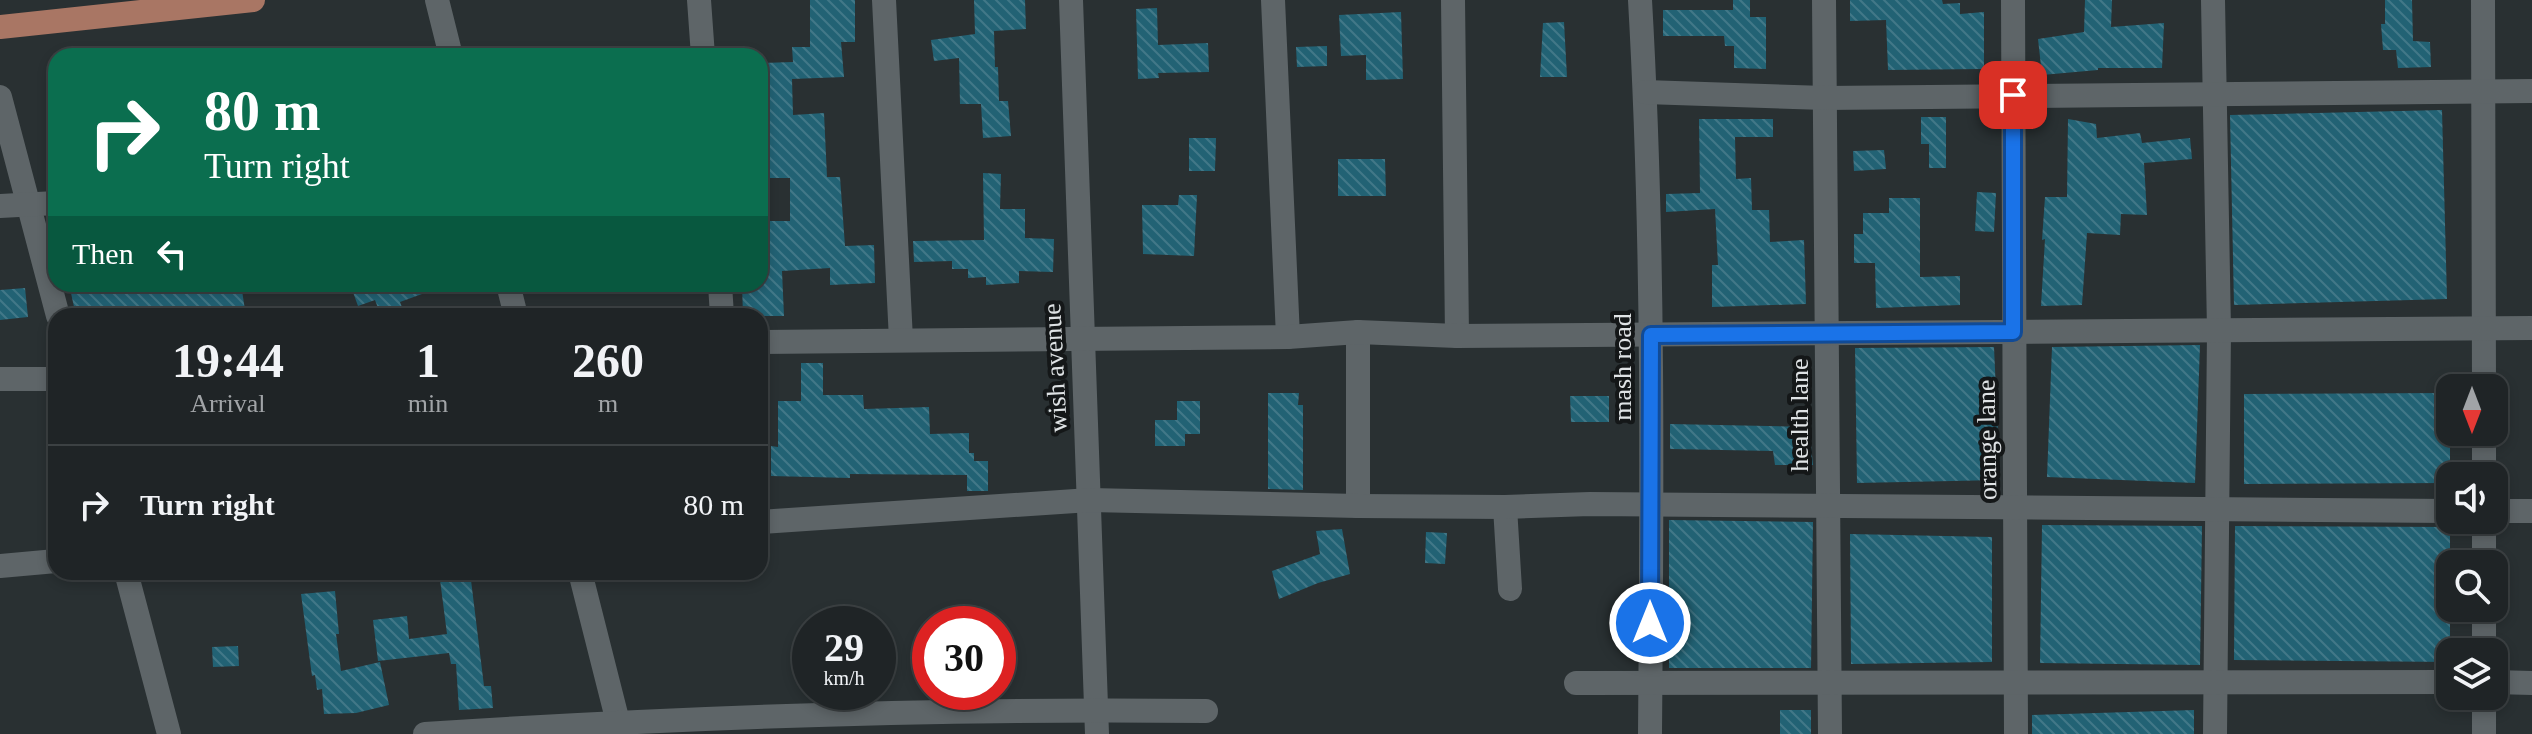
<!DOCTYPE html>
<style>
:root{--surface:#1f2426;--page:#2c3032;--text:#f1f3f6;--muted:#a1a4a7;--line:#3c4143}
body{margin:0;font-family:"Times New Roman",serif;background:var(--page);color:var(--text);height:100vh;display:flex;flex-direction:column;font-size:30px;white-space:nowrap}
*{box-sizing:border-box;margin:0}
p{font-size:26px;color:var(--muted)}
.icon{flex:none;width:44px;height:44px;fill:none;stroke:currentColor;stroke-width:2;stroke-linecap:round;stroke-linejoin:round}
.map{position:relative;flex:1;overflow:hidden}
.drawer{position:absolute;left:48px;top:308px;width:720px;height:272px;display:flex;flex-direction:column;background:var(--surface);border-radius:24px;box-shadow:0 4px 12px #0003,0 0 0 2px var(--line)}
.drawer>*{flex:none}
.guide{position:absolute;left:48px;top:48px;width:720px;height:244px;border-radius:24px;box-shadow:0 4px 12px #0003,0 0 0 2px var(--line);background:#0b6e4f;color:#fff;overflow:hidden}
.needle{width:52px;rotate:180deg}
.buttons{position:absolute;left:2436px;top:374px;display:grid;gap:16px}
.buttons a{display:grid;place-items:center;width:72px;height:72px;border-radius:16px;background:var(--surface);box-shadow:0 4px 12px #0003,0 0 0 2px var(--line);font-size:40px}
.speed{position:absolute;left:792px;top:606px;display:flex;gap:16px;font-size:40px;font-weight:700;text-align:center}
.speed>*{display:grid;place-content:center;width:104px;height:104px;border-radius:50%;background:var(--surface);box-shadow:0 4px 12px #0003,0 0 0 2px var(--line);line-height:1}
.speed small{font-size:20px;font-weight:400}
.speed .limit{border:12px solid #d22;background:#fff;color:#111}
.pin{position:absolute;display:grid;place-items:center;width:68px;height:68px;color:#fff;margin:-34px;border-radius:16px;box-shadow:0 4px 12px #0006}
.me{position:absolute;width:88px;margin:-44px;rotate:0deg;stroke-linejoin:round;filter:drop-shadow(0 0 6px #0008)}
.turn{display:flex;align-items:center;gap:28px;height:168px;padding:0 24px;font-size:36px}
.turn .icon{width:104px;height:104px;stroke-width:2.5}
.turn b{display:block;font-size:56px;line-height:68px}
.then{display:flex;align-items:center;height:76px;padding:0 24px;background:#0003;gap:16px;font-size:30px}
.eta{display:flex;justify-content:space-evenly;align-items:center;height:136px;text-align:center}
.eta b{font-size:48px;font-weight:600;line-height:56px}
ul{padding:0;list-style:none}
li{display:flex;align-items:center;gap:24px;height:120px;padding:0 24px;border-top:2px solid var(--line)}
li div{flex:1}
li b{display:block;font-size:30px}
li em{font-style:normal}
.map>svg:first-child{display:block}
.building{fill:url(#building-back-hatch)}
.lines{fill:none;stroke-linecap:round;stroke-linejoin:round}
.minor{stroke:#5e6568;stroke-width:24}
.major{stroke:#a97664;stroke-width:24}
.route-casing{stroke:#114b97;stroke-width:20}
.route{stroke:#1a73e8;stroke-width:14}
.labels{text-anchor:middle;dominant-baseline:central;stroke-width:8;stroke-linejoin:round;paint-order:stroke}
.street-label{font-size:26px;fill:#dfe3e5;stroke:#141718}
</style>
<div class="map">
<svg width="2532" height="734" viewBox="0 0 2532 734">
<defs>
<pattern id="building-back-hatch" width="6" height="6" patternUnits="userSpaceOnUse" patternTransform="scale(2)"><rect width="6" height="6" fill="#226274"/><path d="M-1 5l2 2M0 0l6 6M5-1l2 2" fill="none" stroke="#427888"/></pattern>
</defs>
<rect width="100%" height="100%" fill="#293032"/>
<g class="building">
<polygon points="810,0 855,0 855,42 841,42 844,77 792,79 793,115 824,113 827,177 840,177 845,246 874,245 875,283 830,285 830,268 782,271 784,316 743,316 742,284 762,284 760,221 790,221 790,178 760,178 760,63 793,62 792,47 810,47"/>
<polygon points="974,0 1025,0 1026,29 994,31 995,67 998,67 999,101 1008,101 1011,136 983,138 981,104 960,104 959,58 934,61 931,40 975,34"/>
<polygon points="1733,0 1750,0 1750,17 1766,17 1766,69 1734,68 1734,46 1725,46 1724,36 1663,36 1663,10 1733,10"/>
<polygon points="1850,0 1942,0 1943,4 1960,3 1960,14 1984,12 1984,69 1888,70 1886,20 1850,21"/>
<polygon points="2085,0 2112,0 2111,27 2164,23 2162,68 2098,68 2098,70 2042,75 2038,39 2084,32"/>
<polygon points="2385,0 2412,0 2413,41 2430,42 2431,67 2398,68 2396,50 2383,50 2381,24 2385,24"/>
<polygon points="1157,8 1158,45 1208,43 1209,72 1158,73 1159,78 1138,79 1136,9"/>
<polygon points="1401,12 1403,79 1366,80 1366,55 1341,56 1339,15"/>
<polygon points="1564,22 1567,77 1540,77 1543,23"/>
<polygon points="1327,46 1327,66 1297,67 1296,47"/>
<polygon points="2442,110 2447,299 2234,305 2230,115"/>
<polygon points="1921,117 1946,117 1946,168 1929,168 1929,144 1921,144"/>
<polygon points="1699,119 1773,119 1773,137 1735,137 1736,179 1751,178 1752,210 1769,210 1770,242 1804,240 1806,304 1712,307 1712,265 1718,265 1715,209 1666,212 1666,194 1700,193"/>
<polygon points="2068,119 2096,124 2097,138 2140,133 2142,143 2190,138 2192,159 2144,163 2147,215 2121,214 2120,235 2087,233 2082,305 2041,306 2045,239 2042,240 2045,197 2067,197"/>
<polygon points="1189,138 1216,138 1215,171 1189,171"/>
<polygon points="1884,150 1886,169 1854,171 1853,151"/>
<polygon points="1338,159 1385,159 1386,196 1338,196"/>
<polygon points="983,173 1001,174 1000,209 1025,209 1025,238 1054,239 1053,272 1019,271 1019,283 986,285 986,277 968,278 968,269 952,269 952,261 914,262 913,241 984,240"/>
<polygon points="1977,192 1996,193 1994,232 1975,231"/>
<polygon points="1179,195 1197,195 1194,256 1143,254 1142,205 1178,205"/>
<polygon points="1889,198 1920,198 1920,277 1960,276 1960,305 1876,308 1875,263 1854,263 1854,234 1863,234 1863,213 1889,213"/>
<polygon points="69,284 241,284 245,310 228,312 229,316 76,316"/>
<polygon points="350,284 444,284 444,286 400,302 403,310 381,316 375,300 358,306"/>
<polygon points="25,288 28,317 0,320 0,290"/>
<polygon points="2200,345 2195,483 2047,477 2052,347"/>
<polygon points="1994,347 2000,480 1857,483 1855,348"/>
<polygon points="801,363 823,363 823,395 863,395 864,409 929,407 930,434 969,433 969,453 974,453 974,461 988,461 988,491 967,491 967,475 850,474 850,478 771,476 771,446 778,447 778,401 801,401"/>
<polygon points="1268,393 1299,393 1298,405 1303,405 1303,490 1268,489"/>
<polygon points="2450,393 2450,483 2244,484 2244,394"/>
<polygon points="1570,396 1609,396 1609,422 1571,422"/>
<polygon points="1177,401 1200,401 1200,434 1185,434 1185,446 1155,446 1155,420 1177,420"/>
<polygon points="1670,424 1809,427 1813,465 1775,465 1773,451 1670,449"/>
<polygon points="1669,520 1813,522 1811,668 1669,668"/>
<polygon points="2042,525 2202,526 2200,665 2040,663"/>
<polygon points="2235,526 2450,527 2450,662 2234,660"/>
<polygon points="1342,529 1350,574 1318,583 1279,599 1272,571 1320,554 1316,531"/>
<polygon points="1426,532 1447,533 1445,564 1425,563"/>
<polygon points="1850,534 1992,537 1992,662 1851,664"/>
<polygon points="439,572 470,572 484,686 491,686 493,708 459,710 456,664 451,664 449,653 378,661 373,620 407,616 409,639 447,634"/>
<polygon points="335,591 339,634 336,634 341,671 380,662 389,705 356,713 324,714 322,689 317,690 315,675 312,676 301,594"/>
<polygon points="238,646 239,666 213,667 212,647"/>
<rect x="1780" y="710" width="31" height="24"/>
<polygon points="2194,710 2194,734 2032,734 2032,715"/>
</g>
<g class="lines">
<g class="minor">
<polyline points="437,0 451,56"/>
<polyline points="699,0 703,56"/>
<polyline points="884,0 901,340"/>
<polyline points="1071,0 1097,734"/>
<polyline points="1273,0 1288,337"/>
<polyline points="1453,0 1457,336"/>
<path d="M1640,0C1654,244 1652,490 1650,734"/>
<polyline points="1824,0 1830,734"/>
<polyline points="2013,0 2016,734"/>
<polyline points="2213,0 2219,331 2215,734"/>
<polyline points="2483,0 2484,388"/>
<polyline points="1645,92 1825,98 2532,91"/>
<polyline points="0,97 58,316"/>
<polyline points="0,206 56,203"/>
<polyline points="508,284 516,316"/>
<polyline points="720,284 722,316"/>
<polyline points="1358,332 1358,506"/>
<polyline points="760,342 1288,337 1358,332 1457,336 2532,328"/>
<polyline points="0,379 56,379"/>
<polyline points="2484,432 2484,476"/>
<polyline points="1505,507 1510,589"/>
<polyline points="2494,511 2532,511"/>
<polyline points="2484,520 2484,564"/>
<polyline points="760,522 1090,500 1358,506 1505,507 1590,504 2450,511"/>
<polyline points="0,566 56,561"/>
<polyline points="126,572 169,734"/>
<polyline points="580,572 621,734"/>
<polyline points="2484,608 2484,652"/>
<polyline points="2494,682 2532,683"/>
<polyline points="1576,683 2450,682"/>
<polyline points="2484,696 2484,734"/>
<path d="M425,734C685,717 946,708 1206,711"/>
</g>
<polyline class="major" points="0,27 253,0"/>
</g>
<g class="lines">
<g class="route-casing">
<polyline id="route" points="1650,623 1651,335 2013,332 2013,95"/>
</g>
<use href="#route" class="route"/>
</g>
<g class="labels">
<g class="street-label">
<text transform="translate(1622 367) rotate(-90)">mash road</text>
<text transform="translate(1055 368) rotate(-93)">wish avenue</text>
<text transform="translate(1799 415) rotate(-90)">health lane</text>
<text transform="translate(1987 440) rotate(-91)">orange lane</text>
</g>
</g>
</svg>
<div class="buttons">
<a><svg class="needle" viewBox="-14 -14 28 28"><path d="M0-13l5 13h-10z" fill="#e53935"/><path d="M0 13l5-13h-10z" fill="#a1a4a7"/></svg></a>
<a><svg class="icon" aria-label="sound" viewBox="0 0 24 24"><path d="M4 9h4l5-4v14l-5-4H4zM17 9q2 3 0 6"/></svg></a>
<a><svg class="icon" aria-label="search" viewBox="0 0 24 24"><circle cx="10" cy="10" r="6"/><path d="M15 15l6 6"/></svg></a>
<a><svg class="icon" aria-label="layers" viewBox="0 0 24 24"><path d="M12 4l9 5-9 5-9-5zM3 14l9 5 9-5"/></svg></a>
</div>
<div class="speed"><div>29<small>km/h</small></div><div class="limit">30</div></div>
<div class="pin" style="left:2013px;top:95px;background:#d93025"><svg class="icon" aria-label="arrive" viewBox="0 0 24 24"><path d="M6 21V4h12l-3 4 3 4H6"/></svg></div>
<svg class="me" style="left:1650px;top:623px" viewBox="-20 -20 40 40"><circle r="17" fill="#1a73e8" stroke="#fff" stroke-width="3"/><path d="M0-11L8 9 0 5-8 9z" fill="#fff"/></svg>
<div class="guide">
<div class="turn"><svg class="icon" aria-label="right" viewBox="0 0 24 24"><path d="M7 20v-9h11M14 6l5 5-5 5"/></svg><div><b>80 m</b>Turn right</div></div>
<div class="then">Then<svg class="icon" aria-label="left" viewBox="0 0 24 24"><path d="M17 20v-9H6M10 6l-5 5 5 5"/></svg></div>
</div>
<section class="drawer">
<div class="eta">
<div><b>19:44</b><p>Arrival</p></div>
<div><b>1</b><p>min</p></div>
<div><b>260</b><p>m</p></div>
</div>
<ul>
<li><svg class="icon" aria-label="right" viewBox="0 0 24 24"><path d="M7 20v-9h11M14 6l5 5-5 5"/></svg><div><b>Turn right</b></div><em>80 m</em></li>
</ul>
</section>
</div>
